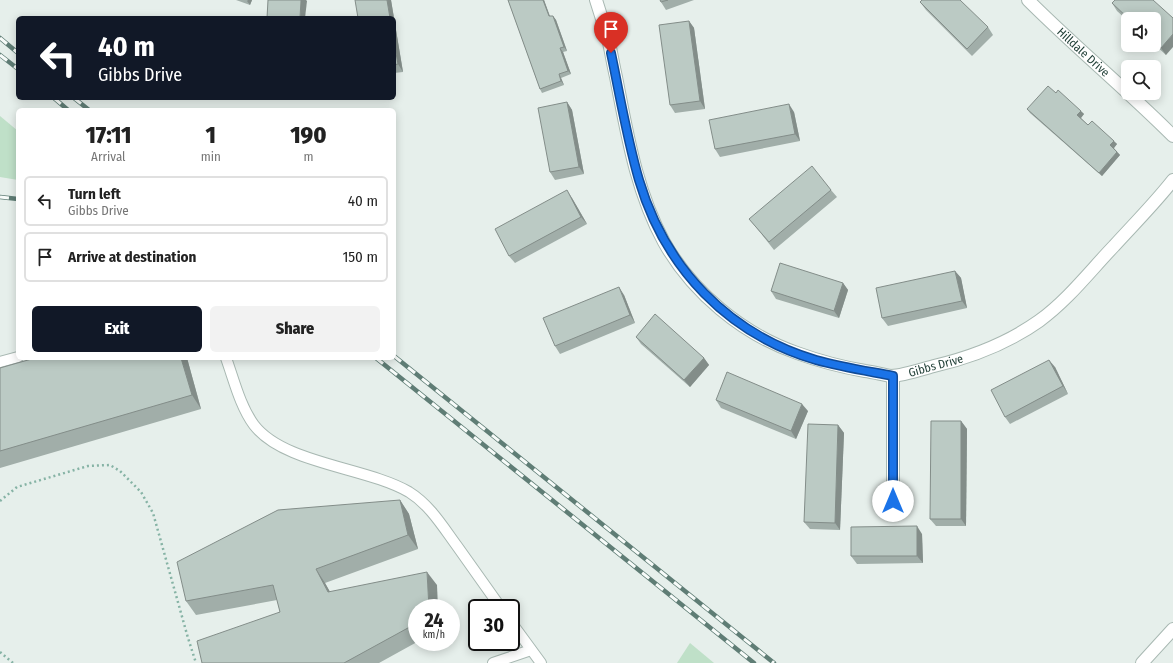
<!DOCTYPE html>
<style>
:root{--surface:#fff;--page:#f2f2f2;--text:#222;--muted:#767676;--line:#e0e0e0;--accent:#111827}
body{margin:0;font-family:"Fira Sans Condensed",sans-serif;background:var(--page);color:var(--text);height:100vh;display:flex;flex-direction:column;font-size:15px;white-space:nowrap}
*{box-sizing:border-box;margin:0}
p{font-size:13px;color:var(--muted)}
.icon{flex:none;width:22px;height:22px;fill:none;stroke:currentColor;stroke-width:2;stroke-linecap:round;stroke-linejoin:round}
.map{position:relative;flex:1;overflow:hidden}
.drawer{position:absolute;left:16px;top:108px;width:380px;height:252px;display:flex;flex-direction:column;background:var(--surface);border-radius:6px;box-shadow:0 2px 10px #0003}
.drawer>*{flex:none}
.hud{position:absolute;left:16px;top:16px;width:380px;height:84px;border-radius:6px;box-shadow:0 2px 10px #0003;background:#111827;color:#fff;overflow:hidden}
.fabs{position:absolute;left:1121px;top:12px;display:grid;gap:8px}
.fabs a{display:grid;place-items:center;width:40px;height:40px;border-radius:6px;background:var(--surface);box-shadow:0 2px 10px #0003;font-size:20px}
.speed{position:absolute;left:408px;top:599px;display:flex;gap:8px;font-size:20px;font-weight:700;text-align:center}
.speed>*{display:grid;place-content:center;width:52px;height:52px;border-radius:50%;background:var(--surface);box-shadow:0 2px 10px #0003;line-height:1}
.speed small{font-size:10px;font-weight:400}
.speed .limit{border:2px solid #111;border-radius:6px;background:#fff;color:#111}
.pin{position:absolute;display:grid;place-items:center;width:34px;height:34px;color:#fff;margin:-41px -17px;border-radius:50% 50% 50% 0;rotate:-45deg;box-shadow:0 0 4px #0007}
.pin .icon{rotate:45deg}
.me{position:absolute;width:44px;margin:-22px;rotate:0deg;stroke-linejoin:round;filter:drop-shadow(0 0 3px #0008)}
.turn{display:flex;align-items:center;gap:14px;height:84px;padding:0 16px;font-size:18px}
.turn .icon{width:52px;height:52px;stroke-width:2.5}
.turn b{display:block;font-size:28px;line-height:34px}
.eta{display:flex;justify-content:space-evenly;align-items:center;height:68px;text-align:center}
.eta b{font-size:24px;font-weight:800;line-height:28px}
.button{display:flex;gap:8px;margin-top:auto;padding:8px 16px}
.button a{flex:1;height:46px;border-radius:6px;background:var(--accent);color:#fff;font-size:16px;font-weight:800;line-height:46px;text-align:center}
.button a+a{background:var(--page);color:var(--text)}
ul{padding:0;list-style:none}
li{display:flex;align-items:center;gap:12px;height:50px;margin:0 8px 6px;padding:0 8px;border:2px solid var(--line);border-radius:6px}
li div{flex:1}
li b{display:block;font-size:15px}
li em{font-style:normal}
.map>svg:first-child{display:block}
.green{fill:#bfe0c8}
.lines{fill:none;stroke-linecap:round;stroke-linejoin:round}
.lane-casing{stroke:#a8b8b2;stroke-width:12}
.street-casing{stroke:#a8b8b2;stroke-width:14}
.path{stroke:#86b3a5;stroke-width:2.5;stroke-dasharray:2 3;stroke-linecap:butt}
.lane{stroke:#fff;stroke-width:10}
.street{stroke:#fff;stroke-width:12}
.rail-casing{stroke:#5f7d75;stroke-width:4.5}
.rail{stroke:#f7fbf9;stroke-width:3;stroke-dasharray:9;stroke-linecap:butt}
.wall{fill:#a1aea9}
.shaded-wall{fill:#838d89}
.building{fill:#bbcac4;stroke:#838d89}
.route-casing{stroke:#114b97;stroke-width:10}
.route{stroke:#1a73e8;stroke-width:7}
.labels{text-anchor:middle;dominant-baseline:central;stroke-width:3;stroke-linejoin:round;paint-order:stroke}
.street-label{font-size:12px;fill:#24423a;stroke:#f7fbf9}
</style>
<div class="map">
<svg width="1173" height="663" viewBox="0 0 1173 663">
<rect width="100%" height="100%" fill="#e6efeb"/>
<g class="green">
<polygon points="0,116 18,131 18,180 0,177"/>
<polygon points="690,643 714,663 677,663"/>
</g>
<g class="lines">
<g class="lane-casing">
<g id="lane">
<path d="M226,358C234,380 240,406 254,425C284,464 366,467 409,492C430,505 443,527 457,546C472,567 486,587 501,608"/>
<polyline points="0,362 18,357"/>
<polyline points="511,622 541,663"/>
<polyline points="493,663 531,650"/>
</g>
</g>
<g class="street-casing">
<g id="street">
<path id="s1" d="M596,0C600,13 604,25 608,38C611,51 613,64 616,77C627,133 636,191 664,242C692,292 742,334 797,353C819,361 842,367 865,371C874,372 883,375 891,376C902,376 923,369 934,366C972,357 1008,343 1039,321C1068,300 1090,271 1114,246C1134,224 1155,203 1173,180"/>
<path id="s2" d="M1028,0C1075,47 1126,89 1173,136"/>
<polyline points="893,376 893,501"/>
<polyline points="1142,663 1173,629"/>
</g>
</g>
<g class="path">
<polyline points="0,501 17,487 88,466 110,465 120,471 141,492 153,513 188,638 196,663"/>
<polyline points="0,652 13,663"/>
</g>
<use href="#lane" class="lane"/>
<use href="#street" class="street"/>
<g class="rail-casing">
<g id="rail">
<polyline points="0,38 18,53"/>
<polyline points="0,55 18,69"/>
<polyline points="54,98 68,110"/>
<polyline points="74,98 89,110"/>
<polyline points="0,197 18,199"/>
<polyline points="394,356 774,663"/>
<polyline points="376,358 754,663"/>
</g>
</g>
<use href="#rail" class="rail"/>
</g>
<g class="wall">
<polygon points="236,0 252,0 250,5"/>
<polygon points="355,0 391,0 403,72 394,73 394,18"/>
<polygon points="508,0 544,0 550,16 553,16 556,20 567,51 563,52 571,74 561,78 564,85 542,93 540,89"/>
<polygon points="660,0 694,0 666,10 661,2"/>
<polygon points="920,2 988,27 993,35 972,56 926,10"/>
<polygon points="1112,3 1173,18 1166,55 1154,44 1154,19 1128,19 1128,21 1117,11"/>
<polygon points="689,21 694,28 705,109 675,113 670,105"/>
<polygon points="1056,93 1084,114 1081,118 1088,125 1117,144 1114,148 1120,155 1102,176 1030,113 1027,109"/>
<polygon points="567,102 572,110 584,174 555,180 550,172"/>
<polygon points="794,112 800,141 720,157 715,149"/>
<polygon points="831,190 837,197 774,250 755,226 749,219"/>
<polygon points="572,198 587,224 515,263 509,256"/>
<polygon points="955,271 961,278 967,308 888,326 882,318"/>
<polygon points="843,283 848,290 839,318 776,299 771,291"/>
<polygon points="624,295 635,323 560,354 555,346"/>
<polygon points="636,337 704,358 709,365 690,387 641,344"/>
<polygon points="187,358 201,409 0,468 0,368"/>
<polygon points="1055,367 1068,394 1010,424 1005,417"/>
<polygon points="716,400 808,411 796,439 721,408"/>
<polygon points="961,421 967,429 966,526 936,526 930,519"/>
<polygon points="838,425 844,433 840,530 810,529 804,522"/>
<polygon points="400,500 409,514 418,549 325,583 330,592 437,585 417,608 417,642 379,663 202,663 280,612 277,600 196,615 186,601"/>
<polygon points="922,534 923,563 857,564 851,556"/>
</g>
<g class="shaded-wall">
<polygon points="248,0 252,0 250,5 247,1"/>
<polygon points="301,0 306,0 307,1 305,18 300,18"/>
<polygon points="387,0 391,0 403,72 398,64 394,42 394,18 390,18"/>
<polygon points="543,0 544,0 551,20 549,16"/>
<polygon points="553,16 556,20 567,51 564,47"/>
<polygon points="689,21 694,28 705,109 700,101"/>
<polygon points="1173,34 1173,47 1166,55 1161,48"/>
<polygon points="560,48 563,52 571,74 568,71"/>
<polygon points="559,74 561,78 564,85 561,81"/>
<polygon points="567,102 572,110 584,174 579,167"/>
<polygon points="789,104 794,112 800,141 795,134"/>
<polygon points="1081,111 1084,114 1080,119 1077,115"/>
<polygon points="1114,141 1117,144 1113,149 1110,145"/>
<polygon points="1117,152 1120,155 1102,176 1099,173"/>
<polygon points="567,190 572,198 587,224 581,217"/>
<polygon points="955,271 961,278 967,308 962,301"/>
<polygon points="843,283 848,290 839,318 834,311"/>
<polygon points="619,287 624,295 635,323 630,315"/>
<polygon points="181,358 187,358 201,409 192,395"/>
<polygon points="704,358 709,365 690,387 684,380"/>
<polygon points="1049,360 1055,367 1068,394 1063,386"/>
<polygon points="802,404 808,411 796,439 791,431"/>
<polygon points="961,421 967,429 966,526 961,519"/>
<polygon points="838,425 844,433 840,530 835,523"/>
<polygon points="400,500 409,514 418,549 408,535"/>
<polygon points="917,526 922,534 923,563 917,556"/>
<polygon points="316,569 325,583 338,606 328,592"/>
<polygon points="427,572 437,585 438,608 429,608"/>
</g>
<g class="building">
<polygon points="268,0 301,0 300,18 267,18"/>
<polygon points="355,0 387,0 390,18 358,18"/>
<polygon points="508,0 543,0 549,16 553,16 564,47 560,48 568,71 559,74 561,81 540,89"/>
<polygon points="660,0 668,0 661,2"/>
<polygon points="922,0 960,0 988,27 967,49 920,2"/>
<polygon points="1115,0 1153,0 1173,18 1173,34 1161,48 1154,42 1154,19 1129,19 1112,3"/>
<polygon points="689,21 700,101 670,105 659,25"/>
<polygon points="394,42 398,64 394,65"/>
<polygon points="1048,86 1056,93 1058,90 1081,111 1077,115 1088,125 1092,121 1114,141 1110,145 1117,152 1099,173 1027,109"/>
<polygon points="567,102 579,167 550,172 538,108"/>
<polygon points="789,104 795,134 715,149 709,120"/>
<polygon points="812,166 831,190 769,242 749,219"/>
<polygon points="567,190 581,217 509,256 495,229"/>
<polygon points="780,263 843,283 834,311 771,291"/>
<polygon points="955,271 962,301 882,318 876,288"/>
<polygon points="619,287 630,315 555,346 543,318"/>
<polygon points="655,314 704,358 684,380 636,337"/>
<polygon points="35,358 181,358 192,395 0,451 0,368"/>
<polygon points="1049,360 1063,386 1005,417 991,390"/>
<polygon points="727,372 802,404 791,431 716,400"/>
<polygon points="931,421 961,421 961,519 930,519"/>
<polygon points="808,424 838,425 835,523 804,522"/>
<polygon points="400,500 408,535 316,569 328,592 427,572 429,608 417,608 417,623 344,663 202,663 197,641 280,612 273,585 186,601 177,562 278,510"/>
<polygon points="917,526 917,556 851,556 851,527"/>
</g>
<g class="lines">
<g class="route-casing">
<path id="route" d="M611,53C620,96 627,139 639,180C665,268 728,334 816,360C841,367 867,371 893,376V501"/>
</g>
<use href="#route" class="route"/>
</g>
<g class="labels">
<g class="street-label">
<text stroke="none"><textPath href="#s2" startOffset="76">Hilldale Drive</textPath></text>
<text stroke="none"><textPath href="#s1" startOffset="572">Gibbs Drive</textPath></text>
</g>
</g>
</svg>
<div class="fabs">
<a><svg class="icon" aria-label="sound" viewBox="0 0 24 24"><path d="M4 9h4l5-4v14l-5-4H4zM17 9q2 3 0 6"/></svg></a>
<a><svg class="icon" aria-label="search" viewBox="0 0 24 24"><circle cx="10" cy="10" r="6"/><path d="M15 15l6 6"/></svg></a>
</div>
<div class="speed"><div>24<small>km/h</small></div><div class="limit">30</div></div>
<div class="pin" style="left:611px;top:53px;background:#d93025"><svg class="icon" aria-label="arrive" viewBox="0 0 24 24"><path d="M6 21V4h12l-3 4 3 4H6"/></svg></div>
<svg class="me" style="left:893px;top:501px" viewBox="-20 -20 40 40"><circle r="19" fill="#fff"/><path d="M0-13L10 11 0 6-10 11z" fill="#1a73e8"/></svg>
<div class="hud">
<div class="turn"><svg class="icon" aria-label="left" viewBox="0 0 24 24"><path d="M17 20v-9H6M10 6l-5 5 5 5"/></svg><div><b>40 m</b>Gibbs Drive</div></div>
</div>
<section class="drawer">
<div class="eta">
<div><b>17:11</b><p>Arrival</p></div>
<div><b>1</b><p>min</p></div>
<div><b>190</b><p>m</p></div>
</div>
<ul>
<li><svg class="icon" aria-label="left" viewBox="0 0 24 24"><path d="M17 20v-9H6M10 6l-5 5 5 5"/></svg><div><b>Turn left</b><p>Gibbs Drive</p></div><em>40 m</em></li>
<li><svg class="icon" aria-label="arrive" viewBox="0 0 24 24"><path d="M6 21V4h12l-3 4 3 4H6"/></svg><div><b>Arrive at destination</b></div><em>150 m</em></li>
</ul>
<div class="button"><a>Exit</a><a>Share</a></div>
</section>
</div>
